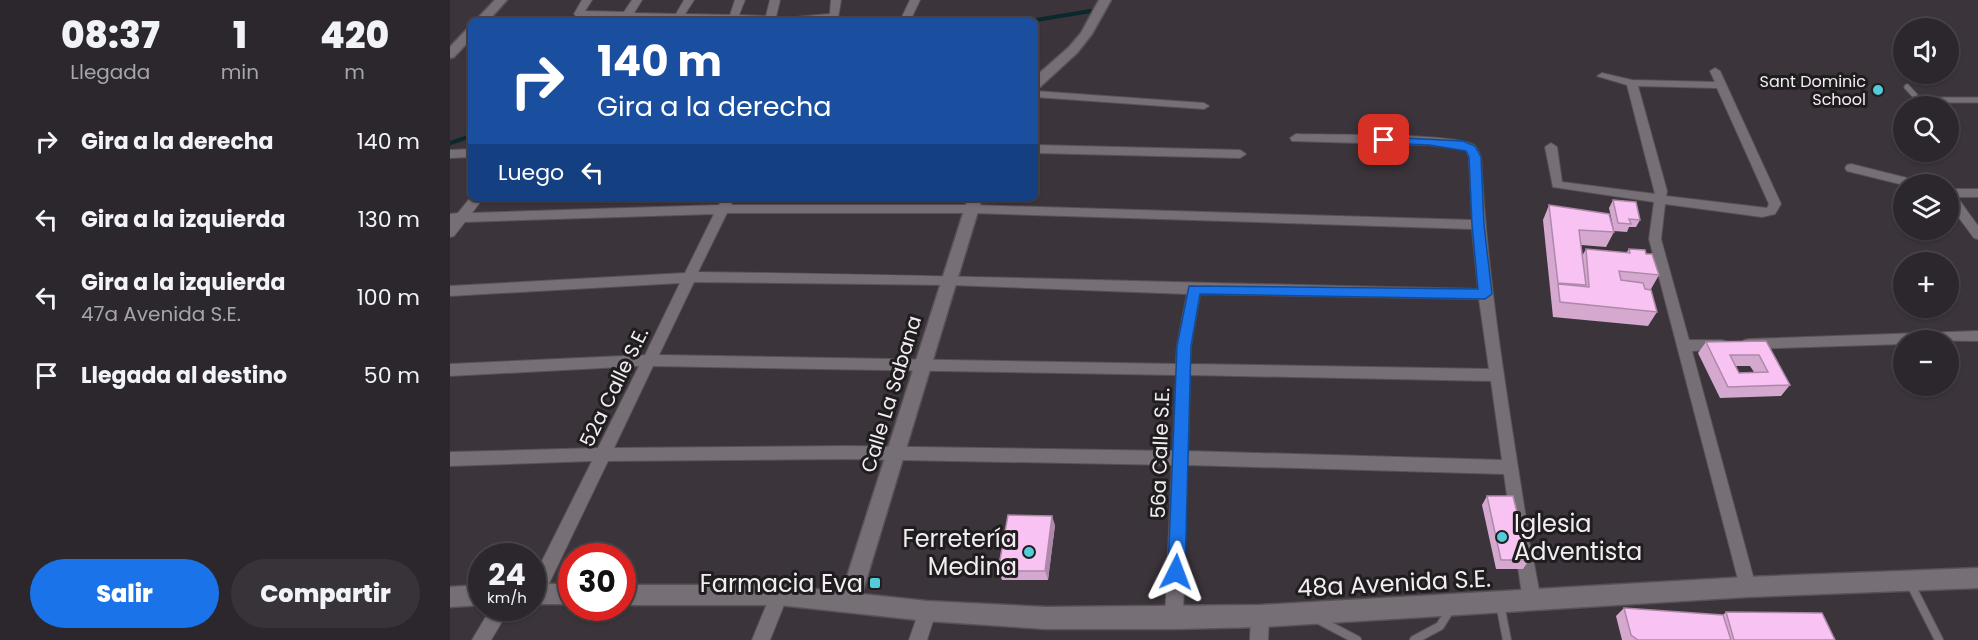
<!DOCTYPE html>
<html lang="es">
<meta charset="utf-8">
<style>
:root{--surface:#2c272c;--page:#383338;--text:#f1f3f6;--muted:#a6a5a9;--line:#484448;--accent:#1a73e8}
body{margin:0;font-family:Poppins,sans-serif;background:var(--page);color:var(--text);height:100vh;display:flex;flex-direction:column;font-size:22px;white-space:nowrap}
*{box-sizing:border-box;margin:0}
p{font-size:20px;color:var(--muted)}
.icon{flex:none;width:33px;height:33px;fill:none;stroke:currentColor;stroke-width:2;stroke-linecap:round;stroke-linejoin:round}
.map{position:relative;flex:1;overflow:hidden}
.details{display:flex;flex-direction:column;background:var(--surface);width:450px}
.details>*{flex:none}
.banner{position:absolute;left:18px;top:18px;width:570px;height:183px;border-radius:9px;box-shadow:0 2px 4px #0004,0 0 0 2px var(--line);background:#1a4fa0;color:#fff;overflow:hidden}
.buttons{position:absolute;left:1443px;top:18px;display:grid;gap:12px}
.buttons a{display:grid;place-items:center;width:66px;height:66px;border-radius:50%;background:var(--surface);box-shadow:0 2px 4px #0004,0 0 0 2px var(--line);font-size:30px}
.speed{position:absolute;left:18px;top:543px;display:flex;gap:12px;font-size:30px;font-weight:700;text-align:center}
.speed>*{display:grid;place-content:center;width:78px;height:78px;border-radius:50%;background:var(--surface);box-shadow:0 2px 4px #0004,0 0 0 2px var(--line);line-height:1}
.speed small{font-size:15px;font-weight:400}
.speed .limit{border:9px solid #d22;background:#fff;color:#111}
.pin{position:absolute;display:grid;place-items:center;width:51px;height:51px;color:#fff;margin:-26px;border-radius:12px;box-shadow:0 3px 9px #0006}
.me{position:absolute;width:66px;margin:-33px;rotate:3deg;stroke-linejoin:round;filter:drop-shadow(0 0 4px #0008)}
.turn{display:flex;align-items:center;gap:21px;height:126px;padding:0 30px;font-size:27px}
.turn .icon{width:78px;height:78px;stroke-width:2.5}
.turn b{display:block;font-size:42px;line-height:51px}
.then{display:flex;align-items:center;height:57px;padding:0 30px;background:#0003;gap:12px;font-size:22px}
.eta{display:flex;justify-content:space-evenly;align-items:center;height:102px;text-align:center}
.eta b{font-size:36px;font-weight:800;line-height:42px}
.action{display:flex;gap:12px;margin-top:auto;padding:12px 30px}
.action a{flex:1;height:69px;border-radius:36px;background:var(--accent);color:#fff;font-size:24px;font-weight:800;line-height:69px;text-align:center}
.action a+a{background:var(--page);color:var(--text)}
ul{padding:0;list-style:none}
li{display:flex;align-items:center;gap:18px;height:78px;padding:0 30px}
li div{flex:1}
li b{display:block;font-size:22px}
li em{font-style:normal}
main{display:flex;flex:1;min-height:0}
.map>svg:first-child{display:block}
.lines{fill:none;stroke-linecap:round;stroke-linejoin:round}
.stream{stroke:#0b282c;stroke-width:4}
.service-far1-casing{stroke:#585257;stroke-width:7}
.service-casing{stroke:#585257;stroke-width:10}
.minor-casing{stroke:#585257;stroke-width:2}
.tertiary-casing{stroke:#585257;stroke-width:3}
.service-far1{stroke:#776f76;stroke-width:5}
.service{stroke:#776f76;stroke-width:8}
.minor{fill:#776f76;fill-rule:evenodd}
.tertiary{fill:#776f76;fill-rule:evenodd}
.wall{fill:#d5a8d0;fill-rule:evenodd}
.shaded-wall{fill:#ae88a9}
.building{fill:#f8c3f2;stroke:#ae88a9;stroke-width:1.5;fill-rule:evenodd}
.route{fill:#1a73e8;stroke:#114b97;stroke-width:1.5}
.poi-dot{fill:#53cbdb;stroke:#201d1f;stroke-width:2}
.labels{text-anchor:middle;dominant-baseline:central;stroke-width:6;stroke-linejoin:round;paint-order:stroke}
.far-poi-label{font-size:16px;fill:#f1edf1;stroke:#201d1f;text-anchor:end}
.street-label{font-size:20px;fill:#f1edf1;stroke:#201d1f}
.near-poi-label{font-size:24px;fill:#f1edf1;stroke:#201d1f;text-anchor:end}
.near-street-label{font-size:24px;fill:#f1edf1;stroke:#201d1f}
</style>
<main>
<section class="details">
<div class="eta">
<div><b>08:37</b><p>Llegada</p></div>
<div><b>1</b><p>min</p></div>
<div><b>420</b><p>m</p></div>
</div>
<ul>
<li><svg class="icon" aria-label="right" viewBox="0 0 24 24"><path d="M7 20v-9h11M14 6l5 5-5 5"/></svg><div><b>Gira a la derecha</b></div><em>140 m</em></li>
<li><svg class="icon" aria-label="left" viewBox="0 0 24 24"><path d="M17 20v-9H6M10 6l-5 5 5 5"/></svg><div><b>Gira a la izquierda</b></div><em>130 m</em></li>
<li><svg class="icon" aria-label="left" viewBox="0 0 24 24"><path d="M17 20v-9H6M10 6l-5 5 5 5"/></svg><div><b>Gira a la izquierda</b><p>47a Avenida S.E.</p></div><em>100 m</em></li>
<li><svg class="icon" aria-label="arrive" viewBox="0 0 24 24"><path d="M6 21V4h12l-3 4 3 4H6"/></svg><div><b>Llegada al destino</b></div><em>50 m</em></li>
</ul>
<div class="action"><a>Salir</a><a>Compartir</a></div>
</section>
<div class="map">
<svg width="1528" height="640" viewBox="0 0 1528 640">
<rect width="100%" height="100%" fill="#3b343a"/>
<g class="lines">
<g class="stream">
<polyline points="580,21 641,11"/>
<polyline points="0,143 21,136"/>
</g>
<g class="service-far1-casing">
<polyline id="service-far1" points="1457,87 1467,98 1474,100 1528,100"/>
</g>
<g class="service-casing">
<g id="service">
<polyline points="1460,583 1489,640"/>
<polyline points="1050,604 1057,640"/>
<polyline points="867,619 907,640"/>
<polyline points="964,640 990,626 1000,610"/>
</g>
</g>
<g class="minor-casing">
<g id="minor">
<polygon points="132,0 142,0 135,11 174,12 182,0 192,0 184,13 226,14 234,0 244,0 235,14 280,15 285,0 295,0 289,15 316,16 320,0 330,0 325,21 126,16 124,14"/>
<polygon points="381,0 391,0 388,18 364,21 329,21 334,18 380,14"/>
<polygon points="460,0 470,0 460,21 450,21"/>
<path d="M1265,68L1270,71L1331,204L1325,214L1312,217L1215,204L1211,239L1239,340H1271L1276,341L1278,345L1276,349L1242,351L1306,587L1304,593L1298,595L1292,593L1290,587L1199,239L1204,202L1103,187L1095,147L1101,143L1107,147L1112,182L1205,194L1177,85L1147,76L1152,73L1182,80L1265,82L1260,71ZM1188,86L1267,88L1319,204L1317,208L1216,196L1217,191Z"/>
<polygon points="585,91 754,103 759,106 754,109 585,97"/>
<path d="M846,134C875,135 1006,133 1024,145C1027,147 1029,153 1031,157C1037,281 1058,402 1077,525L1075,530L1069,532L1063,530L1061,525L1054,474L737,465L733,618L730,624L724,627L718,624L715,618L722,465L397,459L158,461L91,600L85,602L82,601V581L142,461L0,466V452L148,448L189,366L0,376V364L195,355L230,283L0,296V286L235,273L264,214L15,222L4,236L0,237V214L8,213L21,197L33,198L22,213L269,205L272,198H284L281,205H522L1022,220L1019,157L1016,150L979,145L842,141L840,138ZM277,213H522L1022,229L1028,289C768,284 508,275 248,272ZM244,282L500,285L737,294L727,346L726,364L209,355ZM750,294L1029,299L1039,369L740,364L741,346ZM203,366L726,375L723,451L397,446L164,448ZM740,375L1041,381L1052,460L738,451Z"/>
<polygon points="585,145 790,150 796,154 790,158 585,153"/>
<polygon points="21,149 21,157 0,158 0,150"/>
<polygon points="1401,164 1469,181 1471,184 1454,185 1397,171 1395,168 1397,165"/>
<polygon points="1498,189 1528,189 1528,197 1507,197 1528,226 1528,239 1524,238 1498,203"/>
<polygon points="1528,331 1528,341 1454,340 1454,344 1299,349 1294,348 1292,344 1294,340 1299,339"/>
<polygon points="1073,539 1079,542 1081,547 1091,601 1088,607 1082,609 1076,607 1073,601 1065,547 1067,542"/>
<polygon points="329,587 335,589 338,595 320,640 302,640 323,589"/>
<polygon points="477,602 483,605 486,611 477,640 459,640 471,605"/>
<polygon points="810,607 816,610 819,616 818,640 800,640 801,616 804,610"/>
<polygon points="41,608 60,608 41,640 22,640"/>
</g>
</g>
<g class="tertiary-casing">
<g id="tertiary">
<polygon points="45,0 57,0 38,21 25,21"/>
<polygon points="649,0 661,0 642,34 627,53 590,87 585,88 585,77 619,47 631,33"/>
<polygon points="21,28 21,39 4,57 0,58 0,47 17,29"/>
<polygon points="518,198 532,198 412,594 477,601 596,607 810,605 1298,577 1528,568 1528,588 1298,597 810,627 724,629 596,629 477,621 329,605 172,605 172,585 329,585 392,592"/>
<rect x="82" y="584" width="40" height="20"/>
<polygon points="32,585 32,605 0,607 0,587"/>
</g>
</g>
<use href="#service-far1" class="service-far1"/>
<use href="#service" class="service"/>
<use href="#minor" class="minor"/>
<use href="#tertiary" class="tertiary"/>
</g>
<g class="wall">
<polygon points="1163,200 1190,220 1186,227 1179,227 1177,232 1164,231 1159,208"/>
<polygon points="1099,205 1164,232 1156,247 1131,245 1132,256 1136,249 1176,253 1179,249 1196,254 1209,275 1201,289 1195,289 1207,312 1198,326 1103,317 1093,220"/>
<path d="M1316,341L1340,385L1331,396L1270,398L1248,353L1256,342ZM1285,366H1300L1304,372L1289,373Z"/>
<polygon points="1037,496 1079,560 1073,569 1046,569 1032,505"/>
<polygon points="605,525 598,580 552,580 548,571"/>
<polygon points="1174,608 1273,615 1276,612 1385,640 1172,640 1166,616"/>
</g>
<polygon class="shaded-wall" points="602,516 605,525 598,580 595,571"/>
<g class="building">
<polygon points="1163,200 1186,202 1190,220 1179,219 1181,224 1168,223"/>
<polygon points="1099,205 1159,214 1164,232 1129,230 1136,285 1108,283"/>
<polygon points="1136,249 1180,253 1179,249 1195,250 1196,254 1202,254 1209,275 1169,271 1171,280 1193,283 1195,289 1201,290 1207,312 1110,302 1108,284 1139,287"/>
<path d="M1316,341L1340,385L1278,387L1256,342ZM1280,355H1309L1318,372L1289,373Z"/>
<polygon points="1037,496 1063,496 1079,560 1051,560"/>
<polygon points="558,515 602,516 595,571 548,571"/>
<polygon points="1174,608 1273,615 1281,640 1188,640 1181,635"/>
<polygon points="1276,612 1372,613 1385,640 1284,640"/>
</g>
<polygon class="route" points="934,137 1013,141 1025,146 1031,157 1034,225 1042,294 1035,299 750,294 741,346 735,572 732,578 726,580 720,578 718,572 727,346 739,286 1028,289 1022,225 1019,157 1016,151 979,145 930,143 929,140"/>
<g class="poi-dot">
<circle cx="1428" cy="90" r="6"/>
<circle cx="1052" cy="537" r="6"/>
<circle cx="579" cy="552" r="6"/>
<rect x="419" y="577" width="12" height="12" rx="3"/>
</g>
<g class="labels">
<g class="far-poi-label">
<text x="1416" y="81">Sant Dominic<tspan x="1416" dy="18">School</tspan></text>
</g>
<g class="street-label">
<text transform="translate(164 387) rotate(-64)">52a Calle S.E.</text>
<text transform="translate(441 394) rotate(-73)">Calle La Sabana</text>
<text transform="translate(710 453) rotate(-88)">56a Calle S.E.</text>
</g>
<g class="near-poi-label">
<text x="1064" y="523" text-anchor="start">Iglesia<tspan x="1064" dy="28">Adventista</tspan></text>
<text x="567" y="538">Ferretería<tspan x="567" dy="28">Medina</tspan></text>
<text x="413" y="583">Farmacia Eva</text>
</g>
<g class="near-street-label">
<text transform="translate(944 583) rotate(-3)">48a Avenida S.E.</text>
</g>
</g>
</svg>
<div class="buttons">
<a><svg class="icon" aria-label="sound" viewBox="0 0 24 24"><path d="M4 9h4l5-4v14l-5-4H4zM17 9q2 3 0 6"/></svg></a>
<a><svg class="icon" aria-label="search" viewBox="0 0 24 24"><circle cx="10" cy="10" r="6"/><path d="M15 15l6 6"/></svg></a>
<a><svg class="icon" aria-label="layers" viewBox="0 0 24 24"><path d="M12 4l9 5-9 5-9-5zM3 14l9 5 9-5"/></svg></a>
<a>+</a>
<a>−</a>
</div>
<div class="speed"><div>24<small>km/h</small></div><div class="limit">30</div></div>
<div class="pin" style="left:934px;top:140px;background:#d93025"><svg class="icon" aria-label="arrive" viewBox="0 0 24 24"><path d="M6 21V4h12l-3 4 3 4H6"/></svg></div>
<svg class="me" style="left:726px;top:572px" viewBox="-20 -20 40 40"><path d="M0-17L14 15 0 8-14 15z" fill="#1a73e8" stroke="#fff" stroke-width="4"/></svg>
<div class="banner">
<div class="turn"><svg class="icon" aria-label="right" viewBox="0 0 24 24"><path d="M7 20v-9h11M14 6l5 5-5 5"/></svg><div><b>140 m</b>Gira a la derecha</div></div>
<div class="then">Luego<svg class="icon" aria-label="left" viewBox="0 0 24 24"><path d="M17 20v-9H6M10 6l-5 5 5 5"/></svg></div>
</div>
</div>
</main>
